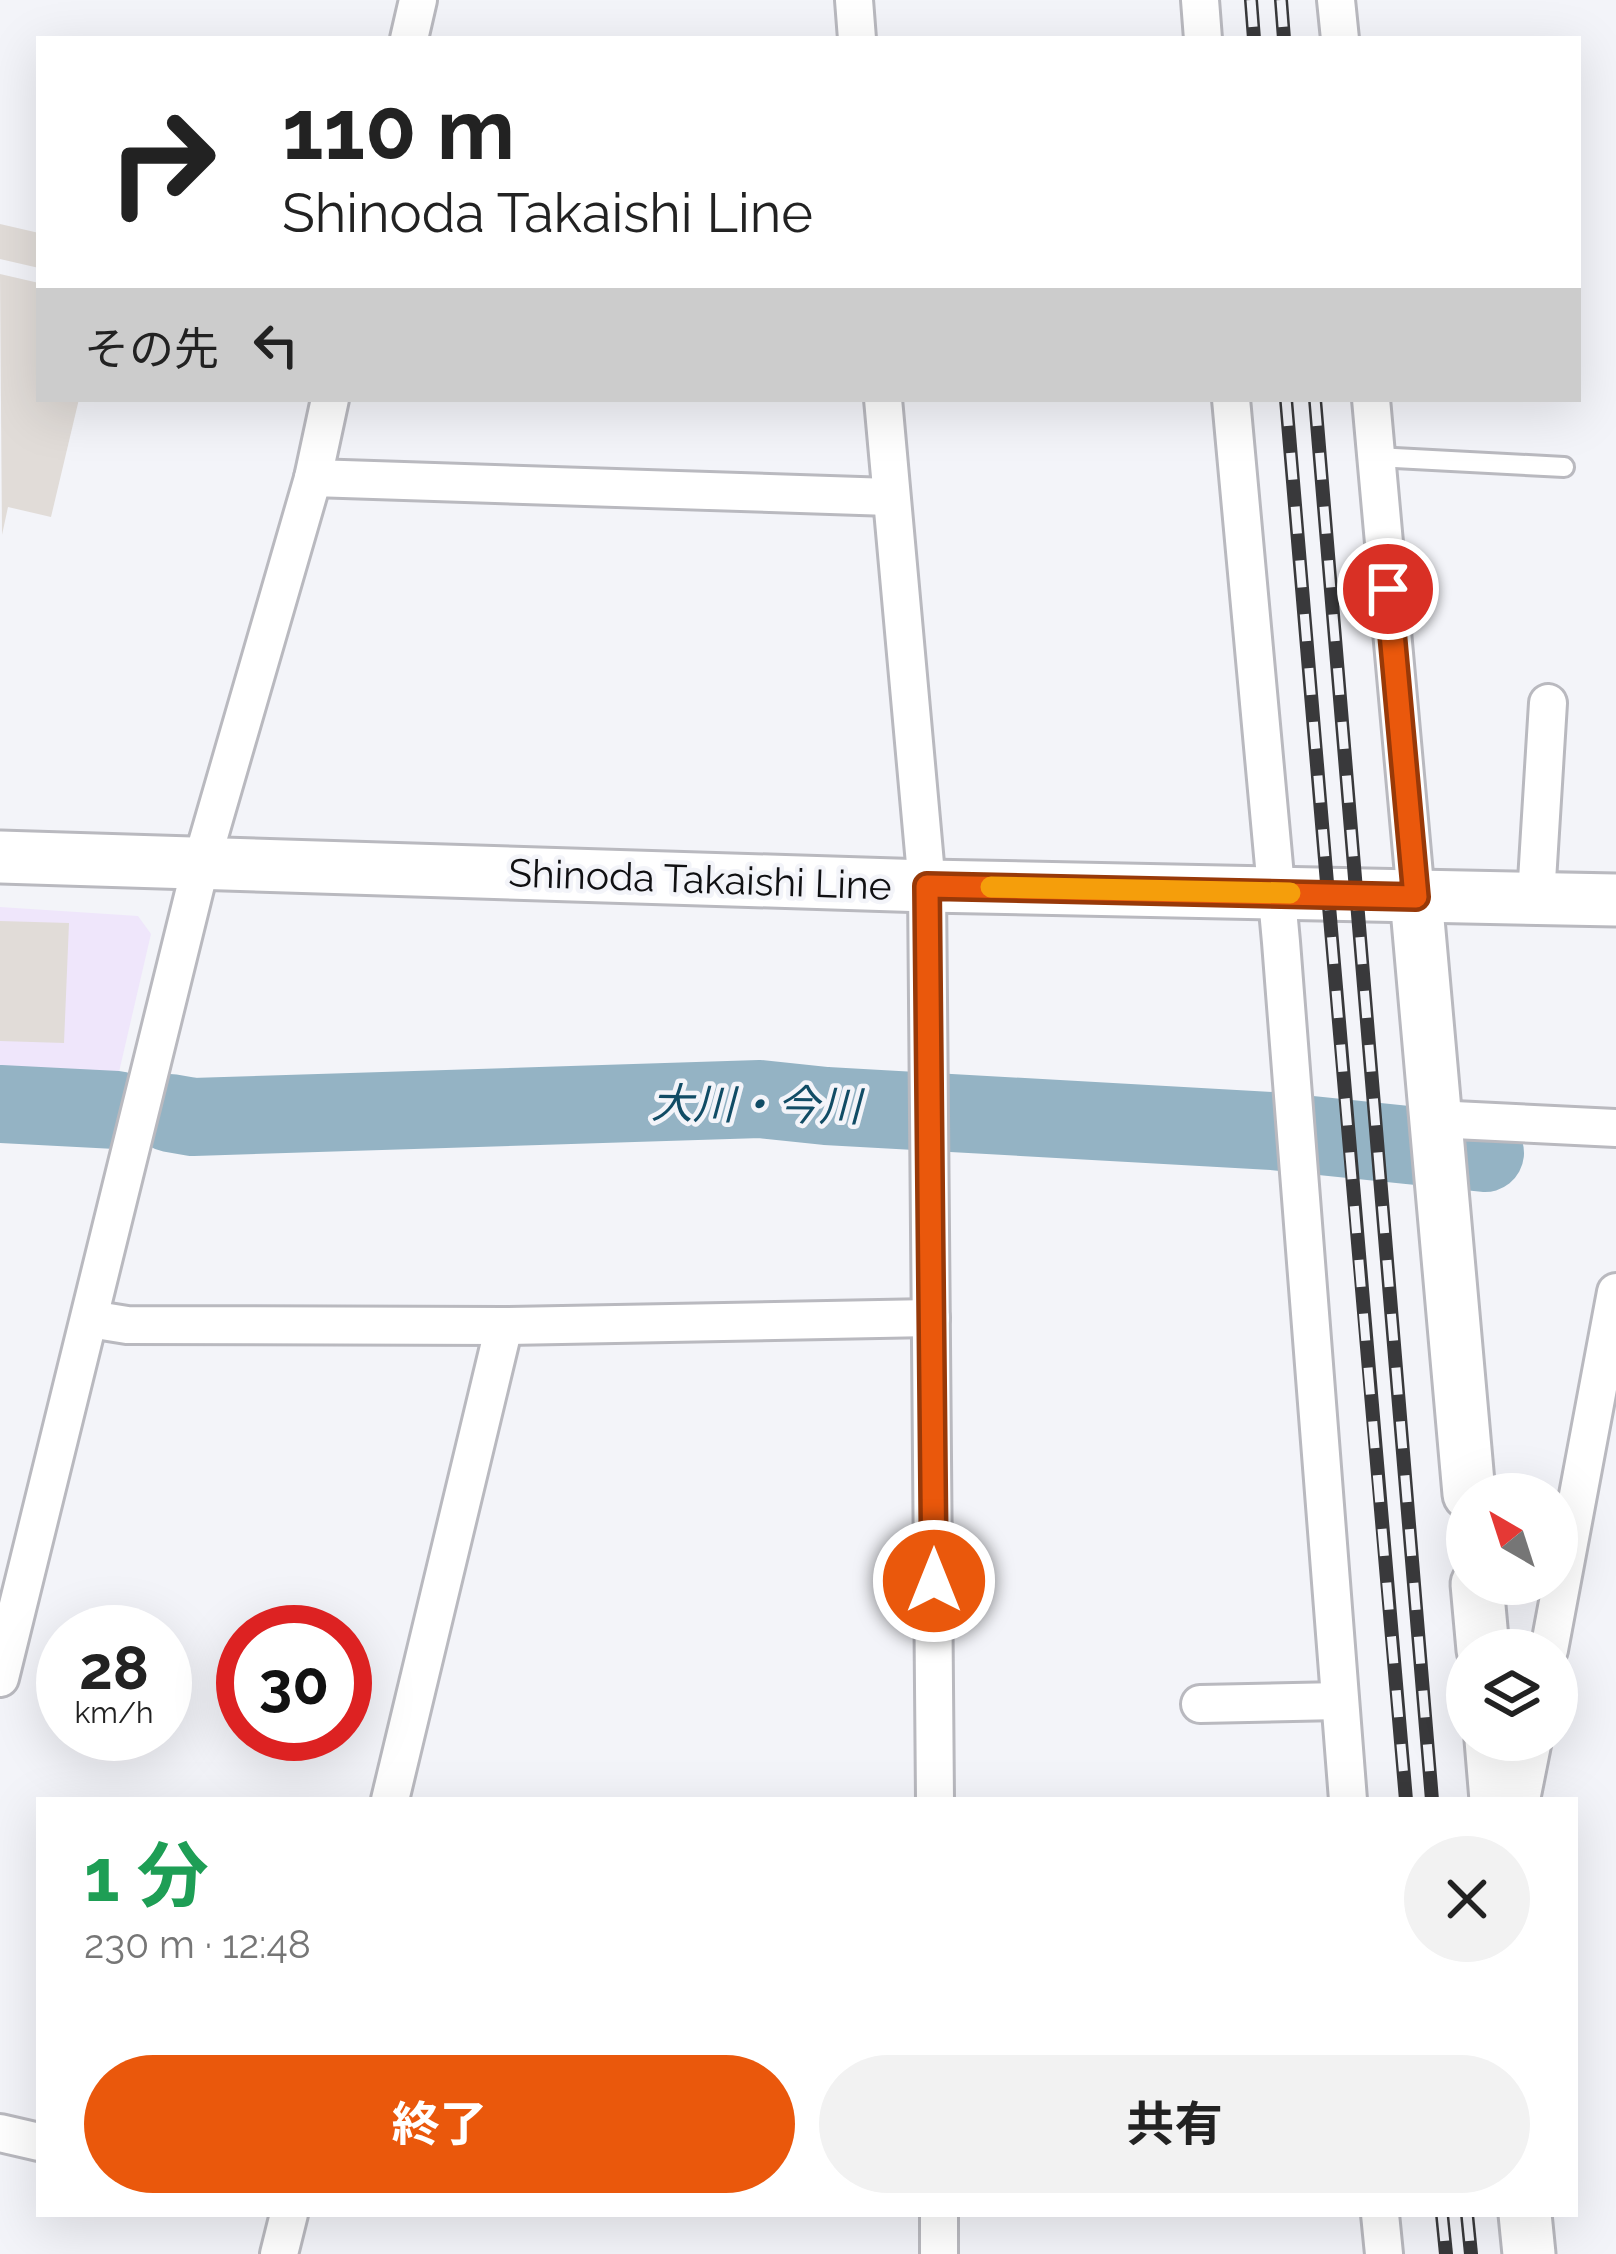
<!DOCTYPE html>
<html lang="ja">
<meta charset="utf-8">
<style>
:root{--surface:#fff;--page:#f2f2f2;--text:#222;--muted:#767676;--accent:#ea580c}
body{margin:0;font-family:Raleway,"Noto Sans JP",sans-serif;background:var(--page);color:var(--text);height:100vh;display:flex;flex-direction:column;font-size:45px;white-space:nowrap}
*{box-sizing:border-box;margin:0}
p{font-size:39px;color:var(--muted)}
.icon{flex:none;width:66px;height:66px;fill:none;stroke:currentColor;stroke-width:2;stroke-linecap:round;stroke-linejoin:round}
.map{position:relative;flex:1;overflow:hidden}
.panel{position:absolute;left:36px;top:1797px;width:1542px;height:420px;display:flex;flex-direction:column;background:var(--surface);border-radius:0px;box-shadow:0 12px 48px #0002}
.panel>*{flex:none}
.top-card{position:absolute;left:36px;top:36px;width:1545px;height:366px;border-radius:0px;box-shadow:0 12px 48px #0002;background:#fff;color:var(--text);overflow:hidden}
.needle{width:78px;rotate:321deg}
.tools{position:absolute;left:1446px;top:1473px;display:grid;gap:24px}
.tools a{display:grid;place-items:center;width:132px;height:132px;border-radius:50%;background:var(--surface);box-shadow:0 12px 48px #0002;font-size:60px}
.speed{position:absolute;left:36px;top:1605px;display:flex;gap:24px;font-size:60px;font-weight:700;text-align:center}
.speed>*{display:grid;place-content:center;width:156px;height:156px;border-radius:50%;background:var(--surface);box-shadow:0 12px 48px #0002;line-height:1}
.speed small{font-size:30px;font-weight:400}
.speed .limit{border:18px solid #d22;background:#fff;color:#111}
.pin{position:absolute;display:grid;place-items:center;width:102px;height:102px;color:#fff;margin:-51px;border:6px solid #fff;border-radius:50%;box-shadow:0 3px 12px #0007}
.me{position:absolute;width:132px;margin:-66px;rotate:0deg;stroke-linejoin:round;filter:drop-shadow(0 0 9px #0008)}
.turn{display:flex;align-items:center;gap:42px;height:252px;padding:0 48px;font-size:54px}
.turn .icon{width:156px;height:156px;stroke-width:2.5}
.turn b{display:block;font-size:84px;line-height:102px}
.then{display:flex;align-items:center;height:114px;padding:0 48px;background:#0003;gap:24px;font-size:45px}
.round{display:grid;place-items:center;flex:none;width:126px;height:126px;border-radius:63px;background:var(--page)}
.overview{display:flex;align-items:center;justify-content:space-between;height:204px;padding:0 48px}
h1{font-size:72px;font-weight:700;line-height:90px;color:#1e9e55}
.button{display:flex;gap:24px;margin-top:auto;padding:24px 48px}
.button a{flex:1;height:138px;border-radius:72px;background:var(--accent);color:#fff;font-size:48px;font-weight:700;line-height:138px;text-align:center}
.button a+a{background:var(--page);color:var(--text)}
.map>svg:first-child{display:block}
.industrial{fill:#efe6fb}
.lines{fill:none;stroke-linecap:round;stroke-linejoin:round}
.river{stroke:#94b3c4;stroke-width:78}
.building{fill:#e1dcd8}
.lane-casing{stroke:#b9b9bf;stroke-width:24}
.street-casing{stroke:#b9b9bf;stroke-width:42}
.secondary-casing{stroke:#b9b9bf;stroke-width:57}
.lane{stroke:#fff;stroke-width:18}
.street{stroke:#fff;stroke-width:36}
.secondary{stroke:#fff;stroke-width:51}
.rail-casing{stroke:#39393b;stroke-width:14}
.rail{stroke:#f3f4f9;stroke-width:9;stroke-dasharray:27;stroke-linecap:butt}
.route-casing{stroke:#983908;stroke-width:30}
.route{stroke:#ea580c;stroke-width:21}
.slow{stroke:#f59e0b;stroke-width:21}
.labels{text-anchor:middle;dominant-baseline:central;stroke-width:9;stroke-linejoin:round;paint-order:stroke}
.street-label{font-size:39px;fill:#101012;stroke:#f3f4f9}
.water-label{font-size:42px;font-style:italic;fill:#114c65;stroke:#f3f4f9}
</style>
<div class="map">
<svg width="1616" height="2254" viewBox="0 0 1616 2254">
<rect width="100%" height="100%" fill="#f3f4f9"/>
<polygon class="industrial" points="0,907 138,916 151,934 116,1085 0,1075"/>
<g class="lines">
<g class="river">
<polyline points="0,1104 117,1110"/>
<polyline points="170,1113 193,1117 760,1099 826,1106 1273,1131 1485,1153"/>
</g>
</g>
<g class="building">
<polygon points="0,224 39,233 39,268 0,259"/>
<polygon points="0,274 39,283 39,399 79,399 51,517 8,507 2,535"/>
<polygon points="0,921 69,923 64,1043 0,1041"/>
</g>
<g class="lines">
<g class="lane-casing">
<polyline id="lane" points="1376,457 1564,467"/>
</g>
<g class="street-casing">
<g id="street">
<polyline points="854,0 857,39"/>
<polyline points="1200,0 1203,39"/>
<polyline points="1336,0 1340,39"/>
<polyline points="409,39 418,0"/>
<polyline points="883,399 927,886 935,1800"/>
<polyline points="1231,399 1281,942 1348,1800"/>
<polyline points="1371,399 1416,897"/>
<polyline points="313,478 890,497"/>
<polyline points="1536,897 1548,703"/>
<polyline points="1434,1119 1616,1128"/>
<polyline points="90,1319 127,1325 504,1326 931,1318"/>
<polyline points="1549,1650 1616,1292"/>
<polyline points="0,1678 201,864 313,478 330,399"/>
<polyline points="1200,1704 1340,1701"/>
<polyline points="390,1800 504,1326"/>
<polyline points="1521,1800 1533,1740"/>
<polyline points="0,2133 39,2142"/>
<polyline points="939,2214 939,2254"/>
<polyline points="1380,2214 1384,2254"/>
<polyline points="279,2254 289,2214"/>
</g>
</g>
<g class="secondary-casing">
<g id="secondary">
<polyline points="0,857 927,886 1616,900"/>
<polyline points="1416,897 1469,1494"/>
<polyline points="1477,1584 1483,1650"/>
<polyline points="1491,1740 1496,1800"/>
<polyline points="1525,2214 1529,2254"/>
</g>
</g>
<use href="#lane" class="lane"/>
<use href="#street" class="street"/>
<use href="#secondary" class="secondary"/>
<g class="rail-casing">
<g id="rail">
<polyline points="1251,0 1254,39"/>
<polyline points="1281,0 1284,39"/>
<path d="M1286,399C1326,866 1364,1333 1406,1800"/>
<polyline points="1315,399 1432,1800"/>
<polyline points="1442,2214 1446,2254"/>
<polyline points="1467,2214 1471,2254"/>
</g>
</g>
<use href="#rail" class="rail"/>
</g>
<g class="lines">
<g class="route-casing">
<polyline id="route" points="934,1581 927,886 1416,897 1388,589"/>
</g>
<use href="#route" class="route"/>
<polyline class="slow" points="991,887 1290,893"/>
</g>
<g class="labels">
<g class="street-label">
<text transform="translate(700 879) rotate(2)">Shinoda Takaishi Line</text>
</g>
<g class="water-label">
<text transform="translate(756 1105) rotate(1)">大川・今川</text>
</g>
</g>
</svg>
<div class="tools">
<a><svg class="needle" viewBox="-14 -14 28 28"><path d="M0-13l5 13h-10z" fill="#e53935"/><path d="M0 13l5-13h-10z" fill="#767676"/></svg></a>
<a><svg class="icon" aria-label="layers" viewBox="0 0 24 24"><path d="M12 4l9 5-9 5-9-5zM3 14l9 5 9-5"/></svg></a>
</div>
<div class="speed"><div>28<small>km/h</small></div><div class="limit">30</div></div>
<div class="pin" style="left:1388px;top:589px;background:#d93025"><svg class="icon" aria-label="arrive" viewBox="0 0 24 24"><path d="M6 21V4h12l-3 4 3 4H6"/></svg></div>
<svg class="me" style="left:934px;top:1581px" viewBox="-20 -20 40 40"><circle r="17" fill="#ea580c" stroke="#fff" stroke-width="3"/><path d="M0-11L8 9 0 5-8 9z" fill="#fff"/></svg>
<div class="top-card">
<div class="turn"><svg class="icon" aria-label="right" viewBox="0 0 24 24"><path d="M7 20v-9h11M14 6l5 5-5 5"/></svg><div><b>110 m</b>Shinoda Takaishi Line</div></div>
<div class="then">その先<svg class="icon" aria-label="left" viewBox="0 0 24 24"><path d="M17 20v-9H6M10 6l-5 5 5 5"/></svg></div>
</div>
<section class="panel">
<div class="overview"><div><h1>1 分</h1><p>230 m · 12:48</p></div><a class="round"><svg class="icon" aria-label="close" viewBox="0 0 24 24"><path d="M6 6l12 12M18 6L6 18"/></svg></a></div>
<div class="button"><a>終了</a><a>共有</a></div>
</section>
</div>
